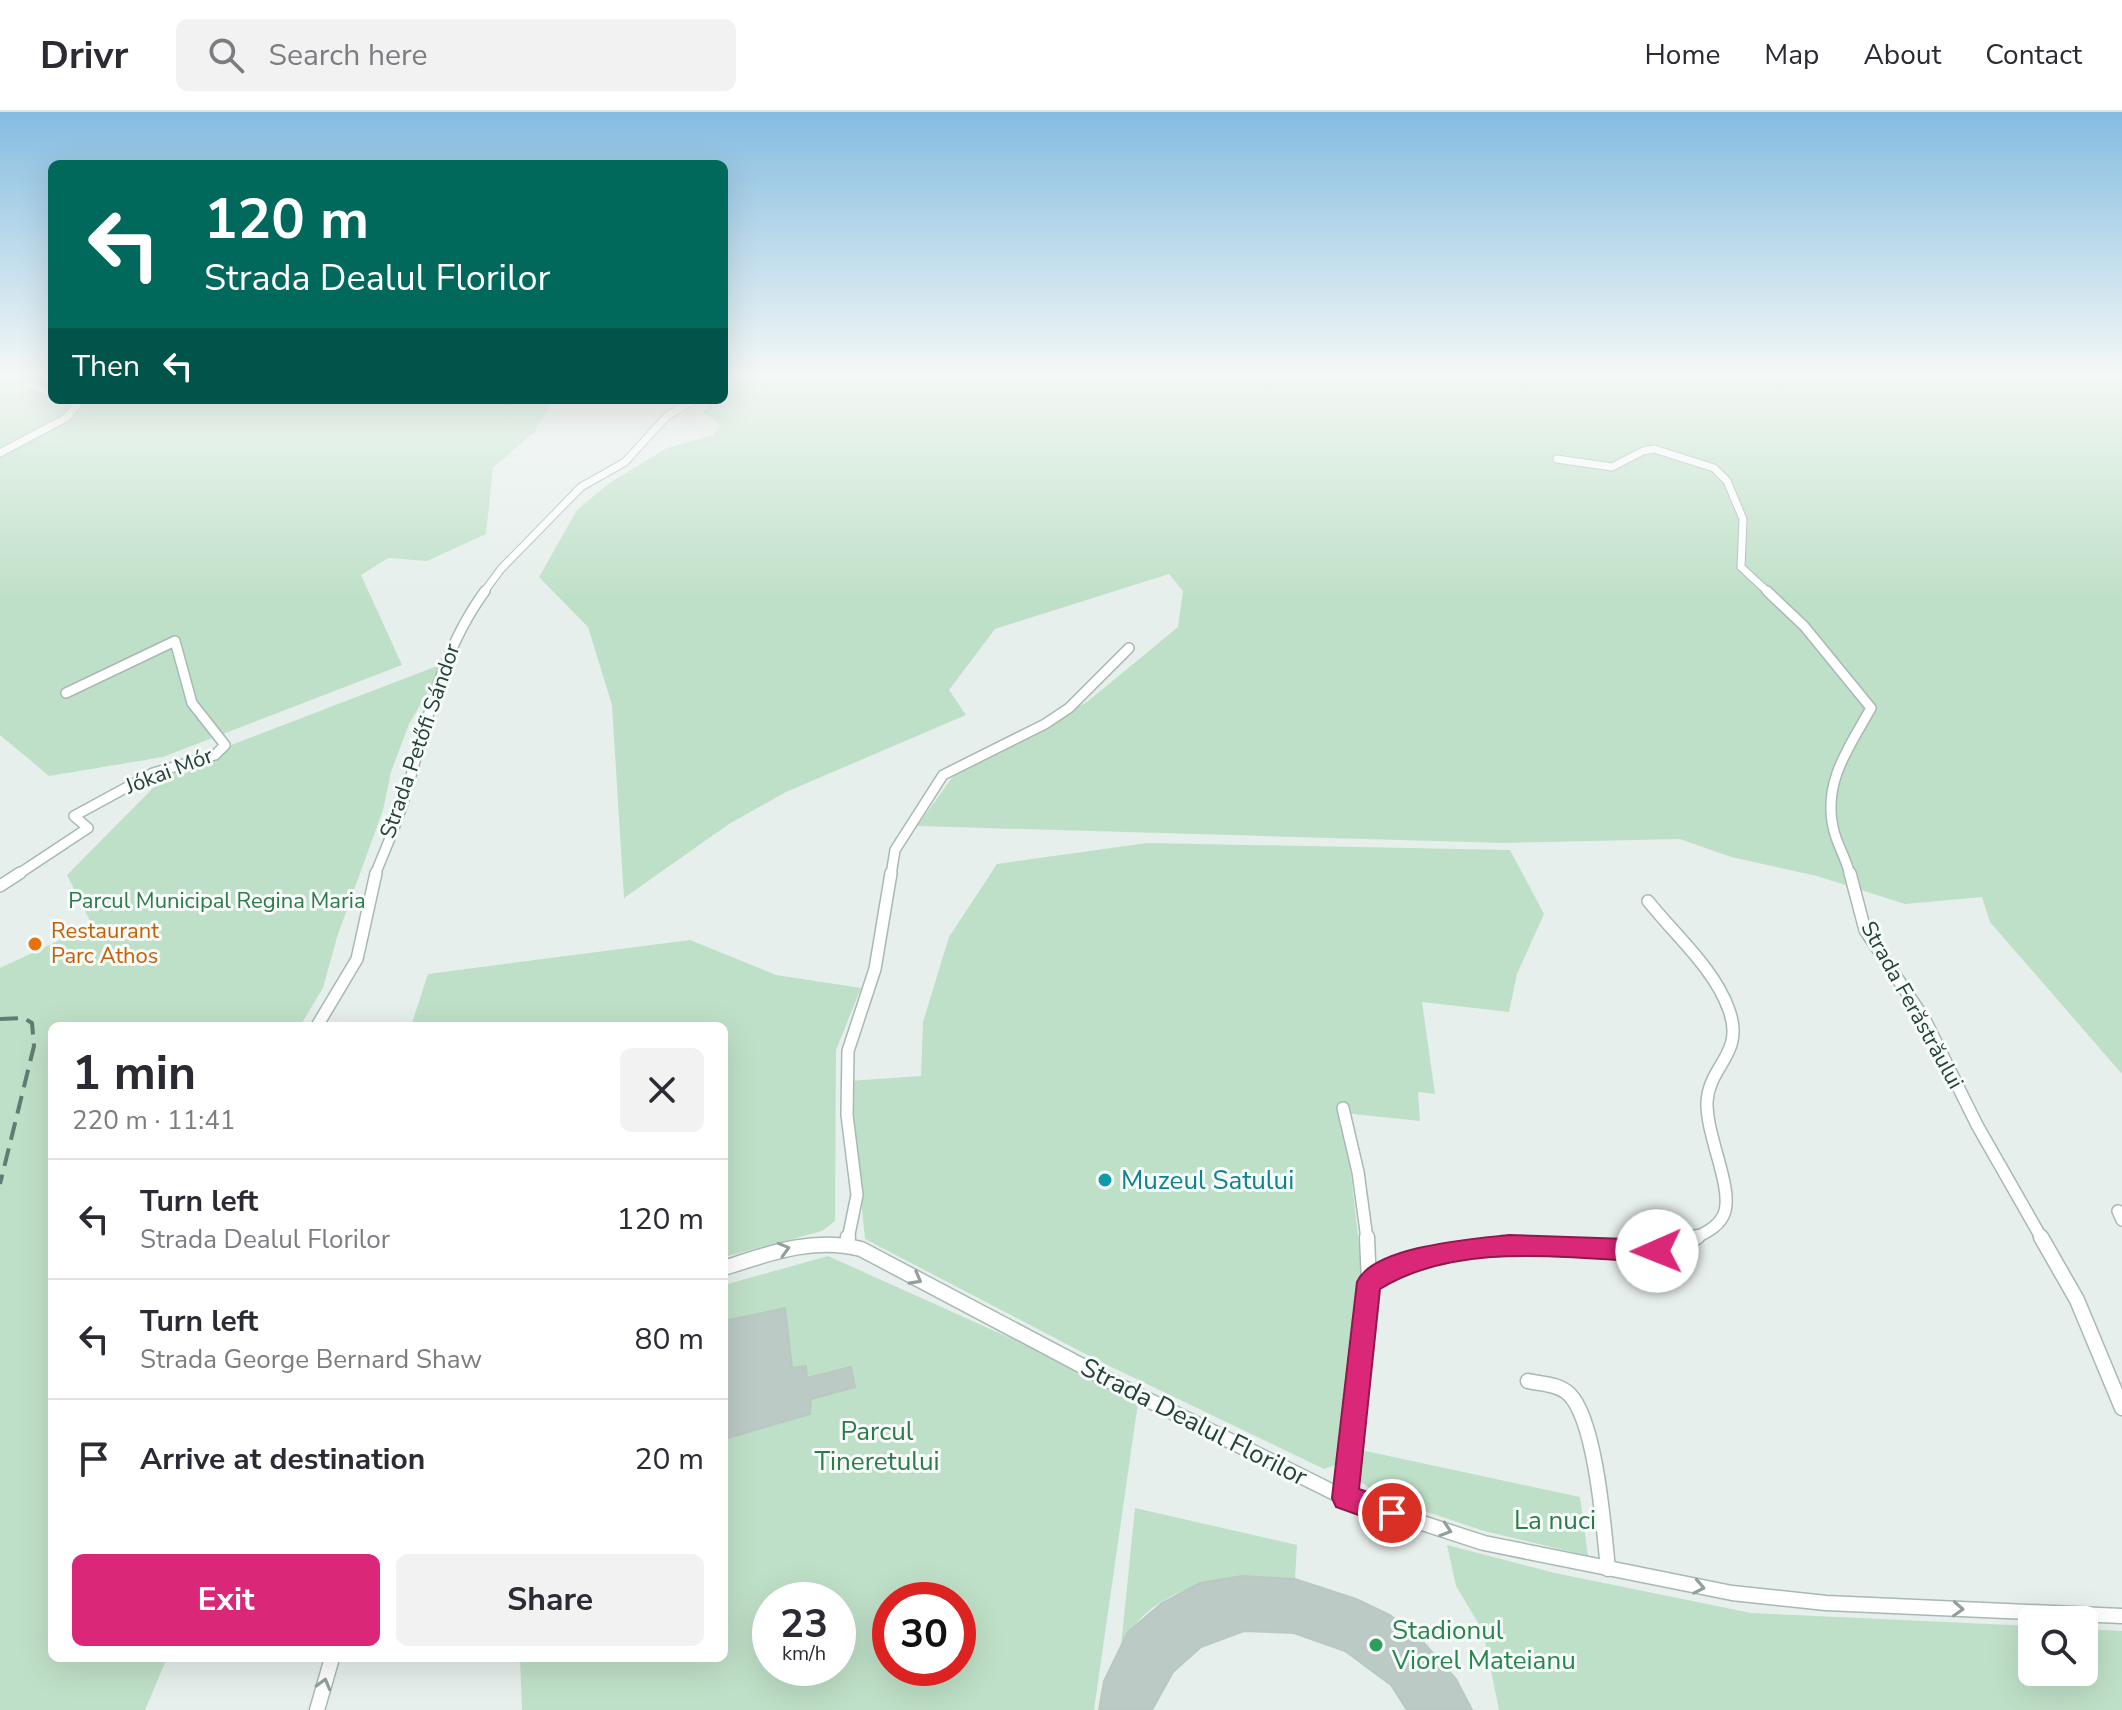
<!DOCTYPE html>
<meta charset="utf-8">
<style>
:root{--surface:#fff;--page:#f2f2f3;--text:#2b2b33;--muted:#7c7c81;--line:#e1e1e2;--accent:#db2777}
body{margin:0;font-family:"Nunito Sans",sans-serif;background:var(--page);color:var(--text);height:100vh;display:flex;flex-direction:column;font-size:30px;white-space:nowrap}
*{box-sizing:border-box;margin:0}
p{font-size:26px;color:var(--muted)}
.icon{flex:none;width:44px;height:44px;fill:none;stroke:currentColor;stroke-width:2;stroke-linecap:round;stroke-linejoin:round}
.map{position:relative;flex:1;overflow:hidden}
.side{position:absolute;left:48px;top:910px;width:680px;height:640px;display:flex;flex-direction:column;background:var(--surface);border-radius:12px;box-shadow:0 8px 32px #0002}
.side>*{flex:none}
.top-card{position:absolute;left:48px;top:48px;width:680px;height:244px;border-radius:12px;box-shadow:0 8px 32px #0002;background:#00695c;color:#fff;overflow:hidden}
.fabs{position:absolute;left:2018px;top:1494px;display:grid;gap:16px}
.fabs a{display:grid;place-items:center;width:80px;height:80px;border-radius:12px;background:var(--surface);box-shadow:0 8px 32px #0002;font-size:40px}
.speed{position:absolute;left:752px;top:1470px;display:flex;gap:16px;font-size:40px;font-weight:700;text-align:center}
.speed>*{display:grid;place-content:center;width:104px;height:104px;border-radius:50%;background:var(--surface);box-shadow:0 8px 32px #0002;line-height:1}
.speed small{font-size:20px;font-weight:400}
.speed .limit{border:12px solid #d22;background:#fff;color:#111}
.pin{position:absolute;display:grid;place-items:center;width:68px;height:68px;color:#fff;margin:-34px;border:4px solid #fff;border-radius:50%;box-shadow:0 2px 8px #0007}
.me{position:absolute;width:88px;margin:-44px;rotate:269deg;stroke-linejoin:round;filter:drop-shadow(0 0 6px #0008)}
.turn{display:flex;align-items:center;gap:28px;height:168px;padding:0 24px;font-size:36px}
.turn .icon{width:104px;height:104px;stroke-width:2.5}
.turn b{display:block;font-size:56px;line-height:68px}
.then{display:flex;align-items:center;height:76px;padding:0 24px;background:#0003;gap:16px;font-size:30px}
.round{display:grid;place-items:center;flex:none;width:84px;height:84px;border-radius:12px;background:var(--page)}
.head{display:flex;align-items:center;justify-content:space-between;height:136px;padding:0 24px}
h1{font-size:48px;font-weight:700;line-height:60px}
.button{display:flex;gap:16px;margin-top:auto;padding:16px 24px}
.button a{flex:1;height:92px;border-radius:12px;background:var(--accent);color:#fff;font-size:32px;font-weight:700;line-height:92px;text-align:center}
.button a+a{background:var(--page);color:var(--text)}
ul{padding:0;list-style:none}
li{display:flex;align-items:center;gap:24px;height:120px;padding:0 24px;border-top:2px solid var(--line)}
li div{flex:1}
li b{display:block;font-size:30px}
li em{font-style:normal}
header{display:flex;align-items:center;gap:48px;box-sizing:border-box;height:112px;padding:0 40px;background:var(--surface);border-bottom:2px solid var(--line)}
header strong{font-size:38px}
nav{display:flex;gap:44px;margin-inline-start:auto;font-size:28px}
.search{width:560px;height:72px;background:var(--page);display:flex;align-items:center;gap:20px;box-sizing:border-box;padding:0 28px;border-radius:12px;color:var(--muted);font-size:30px}
.map>svg:first-child{display:block}
.green{fill:#bfe0c8;fill-rule:evenodd}
.building{fill:#bbcac4;stroke:#b8c9c2;stroke-width:2}
.lines{fill:none;stroke-linecap:round;stroke-linejoin:round}
.street-far3-casing{stroke:#a8b8b2;stroke-width:9}
.street-far2-casing{stroke:#a8b8b2;stroke-width:12}
.street-far1-casing{stroke:#a8b8b2;stroke-width:14}
.street-casing{stroke:#a8b8b2;stroke-width:17}
.street-far3{stroke:#fff;stroke-width:7}
.street-far2{stroke:#fff;stroke-width:9}
.street-far1{stroke:#fff;stroke-width:11}
.street{stroke:#fff;stroke-width:14}
.rail{stroke:#5f7d75;stroke-width:4;stroke-dasharray:18 9;stroke-linecap:butt}
.oneway{stroke:#92a09c}
.route{fill:#db2777;stroke:#8e194d;stroke-width:2}
.food-dot{fill:#e8710a;stroke:#f7fbf9;stroke-width:3}
.culture-dot{fill:#0f9aa8;stroke:#f7fbf9;stroke-width:3}
.leisure-dot{fill:#2e9e5b;stroke:#f7fbf9;stroke-width:3}
.labels{text-anchor:middle;dominant-baseline:central;stroke-width:6;stroke-linejoin:round;paint-order:stroke}
.street-label{font-size:22px;fill:#24423a;stroke:#f7fbf9}
.park-label{font-size:22px;fill:#2d7a4b;stroke:#f7fbf9}
.food-label{font-size:22px;fill:#c56008;stroke:#f7fbf9;text-anchor:start}
.near-culture-label{font-size:26px;fill:#0d838f;stroke:#f7fbf9;text-anchor:start}
.near-street-label{font-size:26px;fill:#24423a;stroke:#f7fbf9}
.near-park-label{font-size:26px;fill:#2d7a4b;stroke:#f7fbf9}
.near-leisure-label{font-size:26px;fill:#27864d;stroke:#f7fbf9;text-anchor:start}
</style>
<header>
<strong>Drivr</strong>
<div class="search"><svg class="icon" aria-label="search" viewBox="0 0 24 24"><circle cx="10" cy="10" r="6"/><path d="M15 15l6 6"/></svg>Search here</div>
<nav><a>Home</a><a>Map</a><a>About</a><a>Contact</a></nav>
</header>
<div class="map">
<svg width="2122" height="1598" viewBox="0 0 2122 1598">
<rect width="100%" height="100%" fill="#e6efeb"/>
<g class="green">
<polygon points="0,262 52,262 52,288 554,288 535,319 493,356 486,422 427,449 388,446 361,463 402,553 163,645 49,664 0,623"/>
<polygon points="748,262 2122,262 2122,962 1990,810 1982,785 1905,792 1817,764 1731,745 1680,727 1503,731 917,714 954,663 1087,590 1178,515 1183,479 1169,462 995,517 949,578 966,603 786,680 729,712 624,786 612,593 588,515 539,465 577,398 608,372 667,336 713,323 721,313 703,300 714,288 724,288 724,280"/>
<polygon points="445,551 409,612 391,660 383,698 337,825 323,876 300,914 52,914 52,1546 167,1546 145,1598 0,1598 0,856 92,813 67,763 160,669 213,640"/>
<polygon points="1147,731 1510,738 1544,802 1517,862 1509,900 1422,890 1435,982 1418,980 1420,1009 1344,1001 1363,1168 1338,1352 1324,1357 1101,1250 865,1127 849,969 921,964 923,910 949,825 997,752"/>
<polygon points="690,828 776,863 861,876 836,938 835,1109 822,1119 724,1145 724,914 411,914 428,862"/>
<path d="M828,1144L1139,1284L1094,1598H522L520,1546H724V1173ZM770,1488H838V1556H770ZM890,1488H958V1556H890Z"/>
<polygon points="1361,1338 1580,1385 1588,1444 1484,1419 1386,1386 1360,1370"/>
<path d="M1135,1396L1297,1433L1295,1467C1229,1464 1156,1468 1121,1534Z"/>
<polygon points="1447,1433 1555,1461 1751,1501 2032,1514 2032,1560 2084,1560 2084,1517 2122,1519 2122,1598 1499,1598 1483,1519 1456,1474"/>
</g>
<g class="building">
<polygon points="785,1196 792,1256 806,1254 807,1266 851,1255 855,1275 811,1287 810,1302 724,1327 724,1276 727,1275 724,1209"/>
<polygon points="1242,1464 1295,1467 1356,1487 1390,1503 1424,1531 1456,1567 1472,1598 1407,1598 1391,1573 1345,1539 1294,1521 1244,1519 1201,1535 1173,1560 1152,1598 1099,1598 1104,1569 1128,1520 1162,1491 1200,1471"/>
</g>
<g class="lines">
<g class="street-far3-casing">
<g id="street-far3">
<polyline points="28,272 52,281"/>
<polyline points="724,272 739,262"/>
<polyline points="0,341 66,306 77,293 70,288"/>
<polyline points="1557,347 1612,355 1643,339 1654,337 1714,356 1727,369 1743,407 1741,455 1769,481"/>
<polyline points="483,481 501,457 581,375 625,350 667,304 694,288"/>
</g>
</g>
<g class="street-far2-casing">
<g id="street-far2">
<path d="M1767,479L1804,514L1871,596C1850,634 1823,669 1833,715C1836,731 1846,746 1850,763"/>
<polyline points="17,763 88,716 74,704 153,661 215,643 225,633 192,591 175,529 66,581"/>
<path d="M375,763C384,740 394,718 402,694C425,620 438,543 485,479"/>
<polyline points="891,763 895,738 943,663 1045,612 1069,596 1129,536"/>
</g>
</g>
<g class="street-far1-casing">
<g id="street-far1">
<polyline points="1850,761 1865,818 1925,908 1977,1013 2042,1127"/>
<polyline points="0,774 20,761"/>
<path d="M1648,789C1675,823 1714,856 1729,898C1745,942 1709,953 1707,990C1706,1023 1732,1073 1725,1099C1721,1114 1705,1121 1693,1127"/>
<polyline points="317,914 357,847 376,761"/>
<polyline points="1343,996 1358,1060 1367,1127"/>
<polyline points="2118,1099 2122,1108"/>
<polyline points="848,1127 857,1083 847,1003 848,939 875,857 891,761"/>
</g>
</g>
<g class="street-casing">
<g id="street">
<polyline points="1367,1125 1369,1170"/>
<polyline points="2041,1125 2077,1188 2122,1296"/>
<polyline points="847,1132 848,1125"/>
<path d="M724,1156C770,1141 812,1125 861,1137L1122,1275L1345,1386L1484,1431L1732,1481L1826,1491L2122,1504"/>
<path d="M1528,1269C1541,1272 1559,1272 1569,1282C1596,1308 1604,1418 1608,1457"/>
<path d="M1345,1386L1369,1170C1422,1136 1491,1129 1552,1134C1601,1137 1652,1149 1697,1125"/>
<polyline points="317,1598 332,1546"/>
</g>
</g>
<use href="#street-far3" class="street-far3"/>
<use href="#street-far2" class="street-far2"/>
<use href="#street-far1" class="street-far1"/>
<use href="#street" class="street"/>
<polyline class="rail" points="0,907 24,906 32,911 34,934 0,1072"/>
</g>
<defs><path id="oneway-chevron" d="M-2-3.5L2.5 0L-2 3.5" fill="none" stroke-width="1.6" stroke-linecap="round" stroke-linejoin="round" transform="scale(2)"/></defs>
<g class="oneway">
<use href="#oneway-chevron" transform="translate(784 1137) rotate(-16)"/>
<use href="#oneway-chevron" transform="translate(916 1167) rotate(29)"/>
<use href="#oneway-chevron" transform="translate(1446 1418) rotate(18)"/>
<use href="#oneway-chevron" transform="translate(1699 1475) rotate(11)"/>
<use href="#oneway-chevron" transform="translate(1958 1497) rotate(3)"/>
<use href="#oneway-chevron" transform="translate(324 1572) rotate(-75)"/>
</g>
<linearGradient id="sky" x2="0" y2="1"><stop stop-color="#84bce0"/><stop offset="0.54" stop-color="#f4f8f6"/><stop offset="1" stop-color="#f4f8f6" stop-opacity="0"/></linearGradient>
<rect width="2122" height="486" fill="url(#sky)"/>
<path class="route" d="M1509,1123L1657,1128L1665,1131L1669,1139L1665,1147L1657,1150C1568,1147 1459,1128 1380,1177L1359,1377L1402,1392L1406,1401L1402,1411L1392,1415L1336,1395L1332,1386L1357,1170C1373,1134 1473,1127 1509,1123Z"/>
<circle class="food-dot" cx="35" cy="832" r="8"/>
<circle class="culture-dot" cx="1105" cy="1068" r="8"/>
<circle class="leisure-dot" cx="1376" cy="1533" r="8"/>
<g class="labels">
<g class="street-label">
<text transform="translate(420 629) rotate(-71)">Strada Petőfi Sándor</text>
<text transform="translate(169 659) rotate(-21)">Jókai Mór</text>
<text transform="translate(1912 893) rotate(61)">Strada Ferăstrăului</text>
</g>
<g class="park-label">
<text x="217" y="789">Parcul Municipal Regina Maria</text>
</g>
<g class="food-label">
<text x="51" y="819">Restaurant<tspan x="51" dy="25">Parc Athos</tspan></text>
</g>
<g class="near-culture-label">
<text x="1121" y="1068">Muzeul Satului</text>
</g>
<g class="near-street-label">
<text transform="translate(1194 1310) rotate(27)">Strada Dealul Florilor</text>
</g>
<g class="near-park-label">
<text x="877" y="1319">Parcul<tspan x="877" dy="30">Tineretului</tspan></text>
<text x="1555" y="1408">La nuci</text>
</g>
<g class="near-leisure-label">
<text x="1392" y="1518">Stadionul<tspan x="1392" dy="30">Viorel Mateianu</tspan></text>
</g>
</g>
</svg>
<div class="fabs">
<a><svg class="icon" aria-label="search" viewBox="0 0 24 24"><circle cx="10" cy="10" r="6"/><path d="M15 15l6 6"/></svg></a>
</div>
<div class="speed"><div>23<small>km/h</small></div><div class="limit">30</div></div>
<div class="pin" style="left:1392px;top:1401px;background:#d93025"><svg class="icon" aria-label="arrive" viewBox="0 0 24 24"><path d="M6 21V4h12l-3 4 3 4H6"/></svg></div>
<svg class="me" style="left:1657px;top:1139px" viewBox="-20 -20 40 40"><circle r="19" fill="#fff"/><path d="M0-13L10 11 0 6-10 11z" fill="#db2777"/></svg>
<div class="top-card">
<div class="turn"><svg class="icon" aria-label="left" viewBox="0 0 24 24"><path d="M17 20v-9H6M10 6l-5 5 5 5"/></svg><div><b>120 m</b>Strada Dealul Florilor</div></div>
<div class="then">Then<svg class="icon" aria-label="left" viewBox="0 0 24 24"><path d="M17 20v-9H6M10 6l-5 5 5 5"/></svg></div>
</div>
<section class="side">
<div class="head"><div><h1>1 min</h1><p>220 m · 11:41</p></div><a class="round"><svg class="icon" aria-label="close" viewBox="0 0 24 24"><path d="M6 6l12 12M18 6L6 18"/></svg></a></div>
<ul>
<li><svg class="icon" aria-label="left" viewBox="0 0 24 24"><path d="M17 20v-9H6M10 6l-5 5 5 5"/></svg><div><b>Turn left</b><p>Strada Dealul Florilor</p></div><em>120 m</em></li>
<li><svg class="icon" aria-label="left" viewBox="0 0 24 24"><path d="M17 20v-9H6M10 6l-5 5 5 5"/></svg><div><b>Turn left</b><p>Strada George Bernard Shaw</p></div><em>80 m</em></li>
<li><svg class="icon" aria-label="arrive" viewBox="0 0 24 24"><path d="M6 21V4h12l-3 4 3 4H6"/></svg><div><b>Arrive at destination</b></div><em>20 m</em></li>
</ul>
<div class="button"><a>Exit</a><a>Share</a></div>
</section>
</div>
